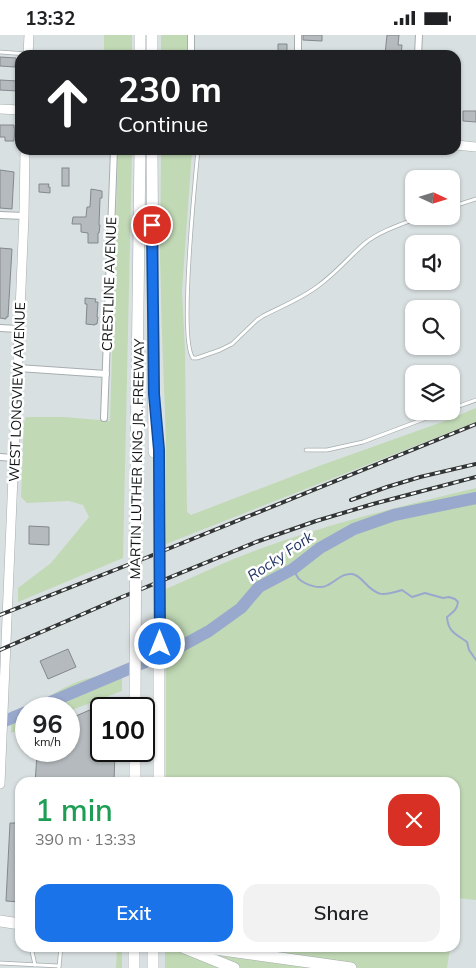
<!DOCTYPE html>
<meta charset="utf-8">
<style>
:root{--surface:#fff;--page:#f2f2f2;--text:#202124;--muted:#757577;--accent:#1a73e8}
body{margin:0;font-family:Mulish,sans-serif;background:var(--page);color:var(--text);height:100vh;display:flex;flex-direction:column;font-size:19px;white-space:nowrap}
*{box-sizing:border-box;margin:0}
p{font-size:16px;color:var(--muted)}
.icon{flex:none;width:28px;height:28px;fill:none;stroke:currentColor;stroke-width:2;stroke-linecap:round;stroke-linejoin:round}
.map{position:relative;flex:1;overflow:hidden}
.sheet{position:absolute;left:15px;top:742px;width:445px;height:175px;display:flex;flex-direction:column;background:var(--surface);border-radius:15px;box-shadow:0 1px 4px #0004}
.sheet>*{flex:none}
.guide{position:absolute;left:15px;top:15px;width:446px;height:105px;border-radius:15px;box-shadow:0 1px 4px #0004;background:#202124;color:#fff;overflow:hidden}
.needle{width:32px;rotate:94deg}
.controls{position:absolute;left:405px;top:135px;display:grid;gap:10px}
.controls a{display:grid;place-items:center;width:55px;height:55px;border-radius:10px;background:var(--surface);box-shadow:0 1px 4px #0004;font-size:25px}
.speed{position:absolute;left:15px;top:662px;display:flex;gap:10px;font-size:25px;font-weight:700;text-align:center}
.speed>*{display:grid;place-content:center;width:65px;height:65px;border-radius:50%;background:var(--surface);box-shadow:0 1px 4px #0004;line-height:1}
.speed small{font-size:12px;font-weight:400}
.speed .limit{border:2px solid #111;border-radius:8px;background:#fff;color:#111}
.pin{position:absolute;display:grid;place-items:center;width:42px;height:42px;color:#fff;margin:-21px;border:2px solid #fff;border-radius:50%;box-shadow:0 1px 5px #0007}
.me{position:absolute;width:55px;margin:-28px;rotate:0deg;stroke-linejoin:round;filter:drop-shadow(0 0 4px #0008)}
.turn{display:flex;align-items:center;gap:18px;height:105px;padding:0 20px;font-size:22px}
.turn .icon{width:65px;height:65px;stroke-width:2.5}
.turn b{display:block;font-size:35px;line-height:42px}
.round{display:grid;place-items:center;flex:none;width:52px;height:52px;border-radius:15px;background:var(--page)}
.summary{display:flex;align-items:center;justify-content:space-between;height:85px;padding:0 20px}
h1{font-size:30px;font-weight:600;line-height:38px;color:#1e9e55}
.action{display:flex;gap:10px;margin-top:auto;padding:10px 20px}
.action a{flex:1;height:58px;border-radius:15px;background:var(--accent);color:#fff;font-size:20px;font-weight:600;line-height:58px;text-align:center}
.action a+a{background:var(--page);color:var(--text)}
.status{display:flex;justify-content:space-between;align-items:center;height:35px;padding:0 25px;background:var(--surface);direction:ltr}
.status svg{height:14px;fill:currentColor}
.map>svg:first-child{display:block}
.green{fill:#c1d9b5}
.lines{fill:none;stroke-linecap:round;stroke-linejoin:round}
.stream{stroke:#99a9cd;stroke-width:2}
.river{stroke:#99a9cd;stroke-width:12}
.building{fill:#b4babd;stroke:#83888c}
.lane-casing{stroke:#a7aeaf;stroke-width:4.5}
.street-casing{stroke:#a7aeaf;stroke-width:8}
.secondary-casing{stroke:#a7aeaf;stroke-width:10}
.highway-casing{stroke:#a7aeaf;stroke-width:12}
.lane{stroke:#fff;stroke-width:3}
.street{stroke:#fff;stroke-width:6}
.secondary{stroke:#fff;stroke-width:9}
.highway{stroke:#fff;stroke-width:11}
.rail-casing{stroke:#313535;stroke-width:4}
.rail{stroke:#fff;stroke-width:2;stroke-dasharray:5.5;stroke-linecap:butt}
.highway-bridge-casing{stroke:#a7aeaf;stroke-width:12;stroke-linecap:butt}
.highway-bridge{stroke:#fff;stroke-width:11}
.route-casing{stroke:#114b97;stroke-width:12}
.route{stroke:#1a73e8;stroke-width:9}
.labels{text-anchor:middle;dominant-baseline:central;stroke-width:5;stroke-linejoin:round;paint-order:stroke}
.street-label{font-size:14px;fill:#111414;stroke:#fff}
.water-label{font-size:15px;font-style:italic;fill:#223463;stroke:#fff}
</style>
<div class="status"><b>13:32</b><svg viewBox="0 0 49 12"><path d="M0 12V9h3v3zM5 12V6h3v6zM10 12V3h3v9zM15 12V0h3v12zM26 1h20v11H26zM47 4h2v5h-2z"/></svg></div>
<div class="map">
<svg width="476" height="933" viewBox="0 0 476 933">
<rect width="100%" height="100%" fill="#d9e0e1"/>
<g class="green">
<rect x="104" y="0" width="28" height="20"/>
<polygon points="161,0 188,0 187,20 161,20"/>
<polygon points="118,115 132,115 123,523 18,567 18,553 51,528 89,482 83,470 69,466 27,468 21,462 24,388 26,382 64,382 110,386"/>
<polygon points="161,115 192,115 182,256 185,317 187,477 191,480 319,431 445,386 476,373 476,387 166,509 166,405 162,298 160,223"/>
<path d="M476,453V865L457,863L455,877V748L166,747V554C200,539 233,523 268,511C336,487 406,470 476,453Z"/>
<path d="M114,638L122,641V656L69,676V674H26V693L11,698V676C30,676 51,659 68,651C82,644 99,640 114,638Z"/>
<polygon points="117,913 122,913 122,933 116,933"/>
<polygon points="165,913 450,913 447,933 165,933"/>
</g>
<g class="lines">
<path class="stream" d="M293,534C295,537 297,542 299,544C306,550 320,555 328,550C336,546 342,538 352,539C358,540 360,543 364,547C378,562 383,561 402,555L412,562L425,558L443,563L449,562L455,564L458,567C457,575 453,577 447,582C448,597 456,599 467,607L469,615L476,625"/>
<g class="river">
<polyline points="34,674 176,614 209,596 241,573 259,552 293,534 320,513 354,494 394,480 476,463"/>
<polyline points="0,688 26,677"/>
</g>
</g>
<g class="building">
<polygon points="303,0 322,0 322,6 303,5"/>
<polygon points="387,0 399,0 398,10 402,10 401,20 385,19"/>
<polygon points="278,9 287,9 287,19 280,19 280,16 278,16"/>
<polygon points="0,22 16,23 15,32 0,31"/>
<polygon points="0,45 18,46 18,56 0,55"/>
<polygon points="463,76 476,76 476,87 463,86"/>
<polygon points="0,90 14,90 14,93 15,93 14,106 5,106 5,102 0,102"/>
<rect x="62" y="133" width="7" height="18"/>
<polygon points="0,135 14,137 12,174 0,173"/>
<polygon points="39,149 49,149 48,152 50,152 50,158 39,157"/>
<polygon points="91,154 102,156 102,163 100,163 99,190 100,190 99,198 98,198 98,208 88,208 88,198 81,197 81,189 72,189 73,182 86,182 87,172 90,172"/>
<polygon points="0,213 12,214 8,282 6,282 6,284 0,283"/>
<polygon points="85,263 96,264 95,267 98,267 97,282 98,282 97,289 95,289 95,290 86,289 87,269 85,269"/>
<polygon points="29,491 49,492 49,510 29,509"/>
<polygon points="68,614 76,632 48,644 40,626"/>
<polygon points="99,671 101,676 101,716 115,716 114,748 35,748 37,720 35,716 69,716 69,684"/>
<polygon points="10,788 20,788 20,867 6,866"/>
</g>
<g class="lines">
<g class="lane-casing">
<g id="lane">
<polyline points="0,17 27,19"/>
<path d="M198,115C195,146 179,306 193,323H197L220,315L232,309L257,285L263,281C282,271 301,264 318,251C335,239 348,223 364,209C379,196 405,188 423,181"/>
<polyline points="451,172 476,164"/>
<polyline points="451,374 476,365"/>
<polyline points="306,415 327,415 363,407 445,376"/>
<polyline points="31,912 35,930"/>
<polyline points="0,928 59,931"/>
<polyline points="59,932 61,912"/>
</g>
</g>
<g class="street-casing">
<g id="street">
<polyline points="191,20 191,0"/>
<polyline points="298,20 298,0"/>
<polyline points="418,20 419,0"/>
<polyline points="0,180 24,181"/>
<polyline points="0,293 19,294"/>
<polyline points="18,333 106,339"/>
<polyline points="104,383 114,115"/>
<polyline points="0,422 14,423"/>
</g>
</g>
<g class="secondary-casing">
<g id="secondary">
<polyline points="28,20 29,0"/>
<polyline points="0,74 20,75"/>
<polyline points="456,110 476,112"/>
<polyline points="0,749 24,181 25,115"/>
</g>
</g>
<g class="highway-casing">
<g id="highway">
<polyline points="140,0 140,20"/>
<polyline points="152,20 152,0"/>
<polyline points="152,115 154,417"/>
<polyline points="136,425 140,115"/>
<polyline points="135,748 135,716"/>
<polyline points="0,886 20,889"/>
<polyline points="182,912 234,933"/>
<polyline points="201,912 351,933"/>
<polyline points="134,933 134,912"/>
<polyline points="153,933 153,912"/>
</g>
</g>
<use href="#lane" class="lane"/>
<use href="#street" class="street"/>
<use href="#secondary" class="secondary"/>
<use href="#highway" class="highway"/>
<g class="rail-casing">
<g id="rail">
<polyline points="351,465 387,452 420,442 476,429"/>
<polyline points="0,580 148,522 476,389"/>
<polyline points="0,615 122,562 256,507 316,486 373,469 476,442"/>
</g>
</g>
<use href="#rail" class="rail"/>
<g class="highway-bridge-casing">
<g id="highway-bridge">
<polyline points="135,674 136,425"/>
<polyline points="159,748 159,415"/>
</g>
</g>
<use href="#highway-bridge" class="highway-bridge"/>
</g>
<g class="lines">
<g class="route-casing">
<polyline id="route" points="152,190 154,359 159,415 160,609"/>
</g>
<use href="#route" class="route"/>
</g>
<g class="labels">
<g class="street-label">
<text transform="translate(109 249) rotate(-88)">CRESTLINE AVENUE</text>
<text transform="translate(17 357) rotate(-88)">WEST LONGVIEW AVENUE</text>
<text transform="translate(137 424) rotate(-89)">MARTIN LUTHER KING JR. FREEWAY</text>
</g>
<g class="water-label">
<text transform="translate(280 521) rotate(-34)">Rocky Fork</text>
</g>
</g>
</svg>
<div class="controls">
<a><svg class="needle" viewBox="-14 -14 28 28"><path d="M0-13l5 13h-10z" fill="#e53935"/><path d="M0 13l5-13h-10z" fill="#757577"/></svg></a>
<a><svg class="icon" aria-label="sound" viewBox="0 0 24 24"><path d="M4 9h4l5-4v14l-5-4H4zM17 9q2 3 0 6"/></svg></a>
<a><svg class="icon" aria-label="search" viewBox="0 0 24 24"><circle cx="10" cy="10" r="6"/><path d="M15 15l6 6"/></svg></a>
<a><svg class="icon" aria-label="layers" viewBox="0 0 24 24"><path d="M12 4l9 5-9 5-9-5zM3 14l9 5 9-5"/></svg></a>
</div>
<div class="speed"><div>96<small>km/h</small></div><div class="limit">100</div></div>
<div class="pin" style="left:152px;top:190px;background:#d93025"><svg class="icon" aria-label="arrive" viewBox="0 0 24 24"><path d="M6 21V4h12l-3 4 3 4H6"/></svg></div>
<svg class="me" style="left:160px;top:609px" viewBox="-20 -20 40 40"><circle r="17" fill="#1a73e8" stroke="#fff" stroke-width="3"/><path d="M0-11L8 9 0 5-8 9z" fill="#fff"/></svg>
<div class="guide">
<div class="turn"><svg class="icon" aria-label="ahead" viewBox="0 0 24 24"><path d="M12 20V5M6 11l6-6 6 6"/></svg><div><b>230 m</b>Continue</div></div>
</div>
<section class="sheet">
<div class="summary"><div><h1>1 min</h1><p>390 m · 13:33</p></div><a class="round" style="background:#d93025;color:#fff"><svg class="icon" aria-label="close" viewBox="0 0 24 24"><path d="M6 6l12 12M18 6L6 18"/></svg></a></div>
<div class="action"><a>Exit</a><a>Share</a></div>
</section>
</div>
